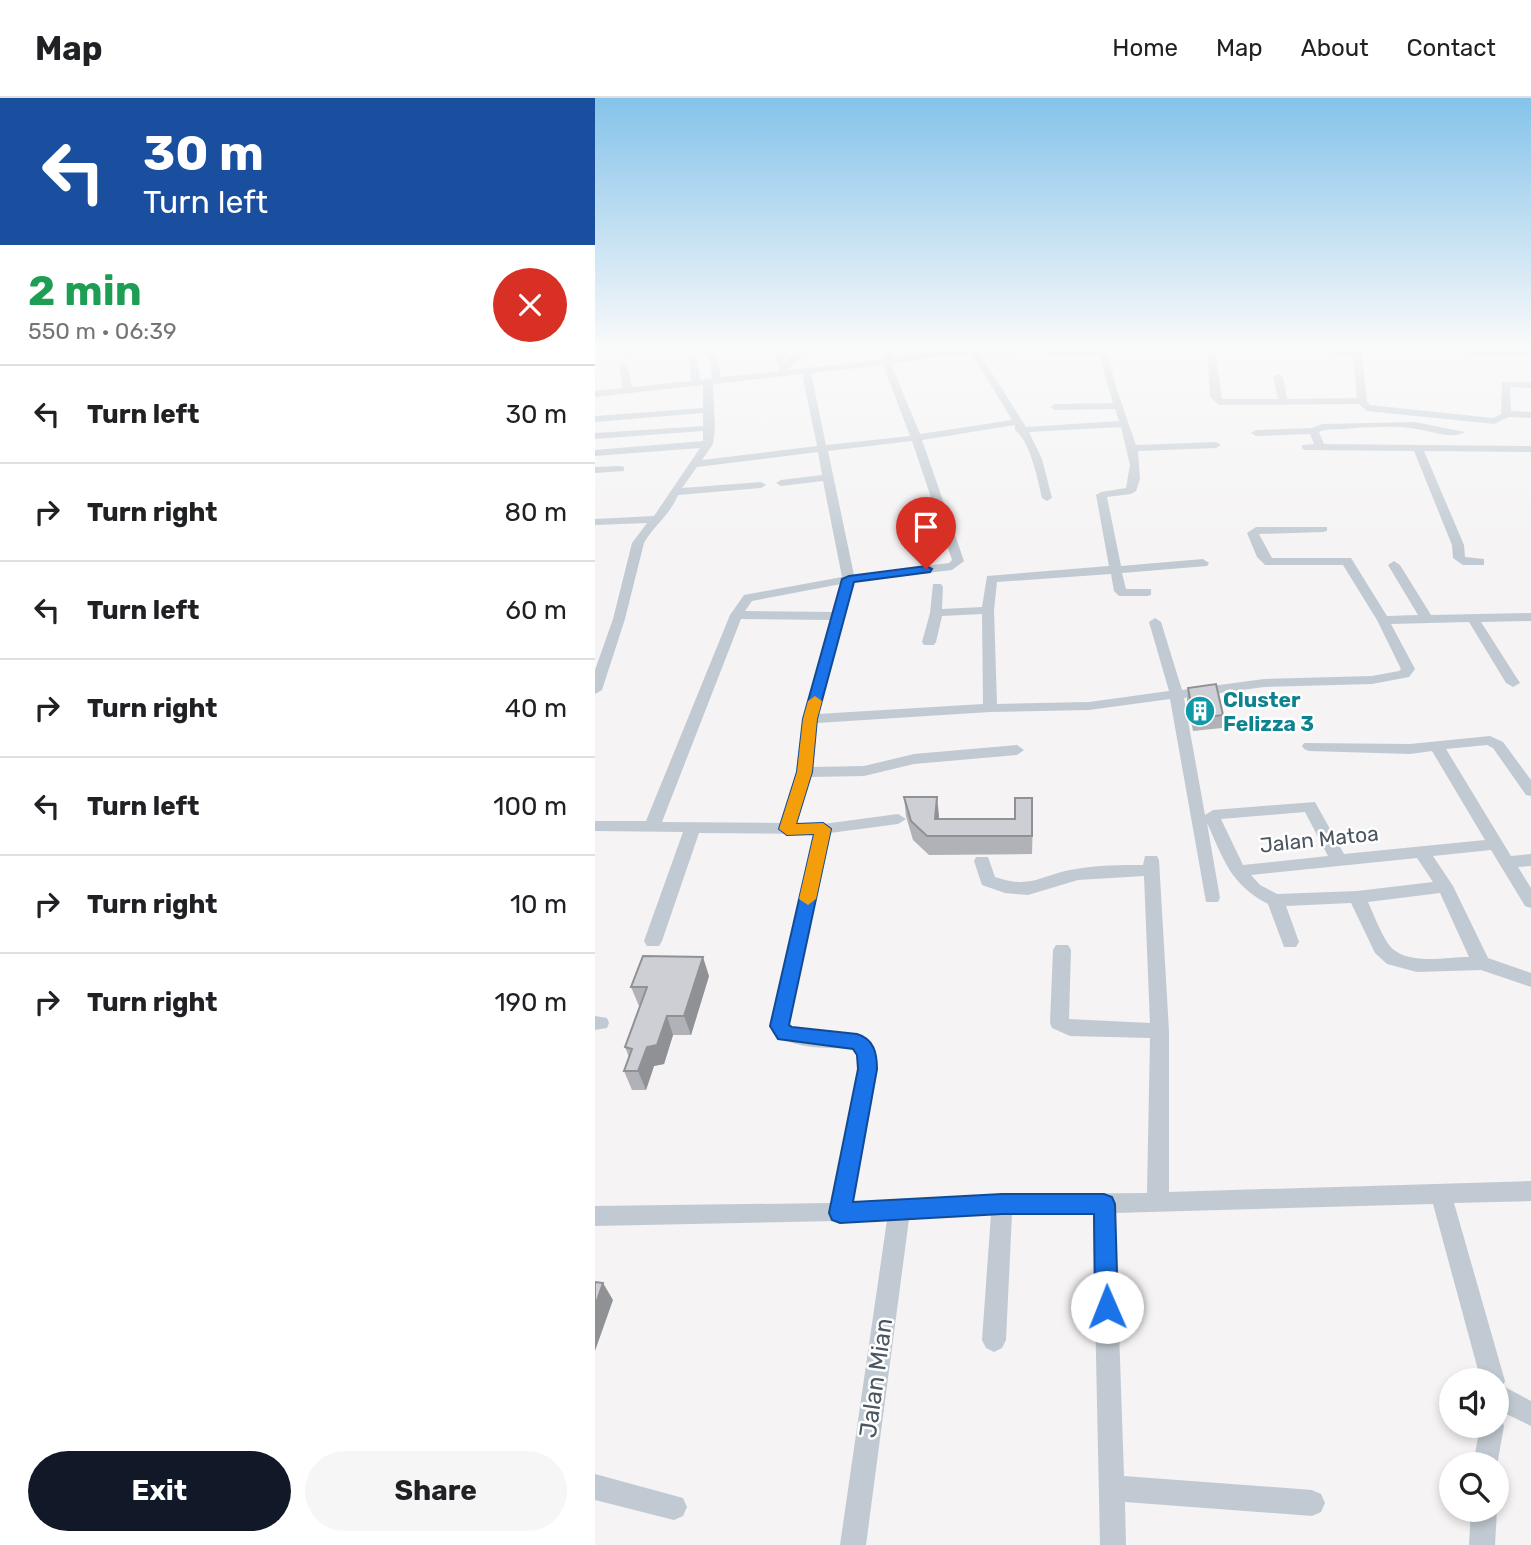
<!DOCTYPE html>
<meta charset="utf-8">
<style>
:root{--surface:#fff;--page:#f6f6f6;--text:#202124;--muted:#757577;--line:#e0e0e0;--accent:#111827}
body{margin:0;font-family:Rubik,sans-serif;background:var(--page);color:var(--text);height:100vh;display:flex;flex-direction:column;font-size:26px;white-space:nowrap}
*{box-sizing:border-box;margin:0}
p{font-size:23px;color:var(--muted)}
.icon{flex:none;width:38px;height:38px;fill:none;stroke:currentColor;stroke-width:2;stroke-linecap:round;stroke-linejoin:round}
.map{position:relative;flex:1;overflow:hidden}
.side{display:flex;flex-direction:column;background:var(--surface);width:595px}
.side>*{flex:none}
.guide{background:#1a4fa0;color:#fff;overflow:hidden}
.buttons{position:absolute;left:844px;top:1270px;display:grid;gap:14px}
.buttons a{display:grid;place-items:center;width:70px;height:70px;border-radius:50%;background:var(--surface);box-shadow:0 4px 10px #0003;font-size:35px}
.pin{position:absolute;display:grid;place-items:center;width:60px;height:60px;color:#fff;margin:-72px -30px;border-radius:50% 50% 50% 0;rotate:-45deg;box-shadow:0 0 7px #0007}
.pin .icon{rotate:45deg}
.me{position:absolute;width:77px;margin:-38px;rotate:359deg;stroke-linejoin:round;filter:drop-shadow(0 0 5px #0008)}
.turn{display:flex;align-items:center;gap:24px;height:147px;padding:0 28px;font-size:32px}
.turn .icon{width:91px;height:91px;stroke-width:2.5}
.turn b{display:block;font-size:49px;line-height:60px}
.round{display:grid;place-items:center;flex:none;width:74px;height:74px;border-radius:37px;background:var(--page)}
.overview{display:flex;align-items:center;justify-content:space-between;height:119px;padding:0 28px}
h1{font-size:42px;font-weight:700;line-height:52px;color:#1e9e55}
.primary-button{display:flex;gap:14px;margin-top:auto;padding:14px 28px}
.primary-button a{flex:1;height:80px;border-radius:42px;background:var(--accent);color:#fff;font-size:28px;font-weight:700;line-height:80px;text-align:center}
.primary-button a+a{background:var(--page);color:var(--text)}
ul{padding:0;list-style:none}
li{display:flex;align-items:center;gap:21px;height:98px;padding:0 28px;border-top:2px solid var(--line)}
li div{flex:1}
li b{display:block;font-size:26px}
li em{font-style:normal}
header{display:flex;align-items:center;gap:42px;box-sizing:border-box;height:98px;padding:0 35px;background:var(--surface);border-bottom:2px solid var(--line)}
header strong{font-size:33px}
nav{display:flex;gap:38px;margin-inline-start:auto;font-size:24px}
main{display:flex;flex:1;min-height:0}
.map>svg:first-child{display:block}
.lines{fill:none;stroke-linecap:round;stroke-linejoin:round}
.minor{fill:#c1cad2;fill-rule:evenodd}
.wall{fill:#b0b2b7}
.shaded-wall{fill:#909195}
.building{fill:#cdcfd5;stroke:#909195;stroke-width:2}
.route{fill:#1a73e8;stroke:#114b97;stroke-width:2}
.slow{fill:#f59e0b}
.labels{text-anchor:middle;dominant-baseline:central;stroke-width:5;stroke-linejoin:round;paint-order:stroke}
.culture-label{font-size:21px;font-weight:bold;fill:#0d838f;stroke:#fff;text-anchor:start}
.street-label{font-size:21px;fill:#4a5661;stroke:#fff}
.near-street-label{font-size:24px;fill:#4a5661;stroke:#fff}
</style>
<header>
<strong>Map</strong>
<nav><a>Home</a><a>Map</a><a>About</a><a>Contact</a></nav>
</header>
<main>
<section class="side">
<div class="guide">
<div class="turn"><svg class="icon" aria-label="left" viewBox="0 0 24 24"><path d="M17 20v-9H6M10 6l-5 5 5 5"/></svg><div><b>30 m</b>Turn left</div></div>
</div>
<div class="overview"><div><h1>2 min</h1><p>550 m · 06:39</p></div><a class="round" style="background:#d93025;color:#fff"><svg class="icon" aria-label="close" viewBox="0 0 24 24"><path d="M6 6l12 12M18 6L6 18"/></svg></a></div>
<ul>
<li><svg class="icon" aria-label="left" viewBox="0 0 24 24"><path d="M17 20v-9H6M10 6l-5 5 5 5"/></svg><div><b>Turn left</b></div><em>30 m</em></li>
<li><svg class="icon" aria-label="right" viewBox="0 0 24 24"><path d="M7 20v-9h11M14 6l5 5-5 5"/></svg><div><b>Turn right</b></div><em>80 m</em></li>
<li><svg class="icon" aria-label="left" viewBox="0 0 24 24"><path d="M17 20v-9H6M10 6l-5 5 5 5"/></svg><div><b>Turn left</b></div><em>60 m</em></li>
<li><svg class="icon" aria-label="right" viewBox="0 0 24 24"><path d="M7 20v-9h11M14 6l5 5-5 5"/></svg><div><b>Turn right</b></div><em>40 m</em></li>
<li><svg class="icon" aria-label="left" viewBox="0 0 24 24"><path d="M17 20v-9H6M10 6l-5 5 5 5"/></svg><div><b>Turn left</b></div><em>100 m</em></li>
<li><svg class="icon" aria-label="right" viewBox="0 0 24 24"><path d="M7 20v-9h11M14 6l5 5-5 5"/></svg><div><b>Turn right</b></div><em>10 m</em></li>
<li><svg class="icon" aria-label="right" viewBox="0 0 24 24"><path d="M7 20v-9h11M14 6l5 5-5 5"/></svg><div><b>Turn right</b></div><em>190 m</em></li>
</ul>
<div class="primary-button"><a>Exit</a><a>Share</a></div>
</section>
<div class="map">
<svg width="936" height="1447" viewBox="0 0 936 1447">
<rect width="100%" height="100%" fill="#f5f3f3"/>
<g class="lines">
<g class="minor">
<polygon points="30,250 38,250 33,257 29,254"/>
<path d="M178,250H186L190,264L205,250H214L193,272L287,262L290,250H298L296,260L351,251L439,250V254L436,255L385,256L431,329L524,323L520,311L460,312L455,309L460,306L518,305L504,257H453L449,254L450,252L511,250L521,289L541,347L621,344L626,347L621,350L543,353L545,381L541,393L536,396L512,399L526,468L608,461L614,465L612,468L527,475L531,491H556V497L552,498H524L519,493L516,476L402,484L399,512L402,606L494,604L574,593L554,524L560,520L566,524L587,592L669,581L777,578L804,573L806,571L782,522L748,467H670L662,459L652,435L661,429H732V433L728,434L664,436L677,460H756L792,518L823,517L793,467L799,463L805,467L836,517L936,515V523L886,524L925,585L918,589L911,585L874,524L796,526L820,571L814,579L777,586L669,589L589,600L610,717L618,712L720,704L749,756L890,742L837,653L815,656L714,653L709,651L707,648L709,645L815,646L895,638L908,644L936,682V698L931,697L898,650L892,647L851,651L916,758L936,756V768L923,769L936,790V810L930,808L896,752L838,758L858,788L893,860L936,875V889L886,872L822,874L792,866L780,855L756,805L691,808L704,844L701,849H689L673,806C635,786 629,762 612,725L625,800L623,804H611L575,601L494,612L395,614L222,625L217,669L269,668L319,656L422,647L429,652L422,657L319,666L269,678L215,679L202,725L228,726L303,716L311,721L303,726L235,735L194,926L197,929L269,939L279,953L283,971L258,1104L407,1096L552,1095L555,940L475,938L457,930L455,925L458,852L461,847H473L476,852L474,921L555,925L549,778L483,782L433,797L410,795L387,787L379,763L381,759H393L400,779C437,792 447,776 481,771C503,767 526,767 548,767L550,758H562L564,762L574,933V1094L936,1083V1103L859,1105L910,1283L908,1288L936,1303V1328L901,1311V1283H886L838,1106L520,1115L529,1378L717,1392L726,1396L730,1405L726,1414L717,1418L530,1404L531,1447H505L498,1116H417L411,1242L407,1250L399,1254L391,1250L387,1242L396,1116L314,1121L271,1447H245L292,1122L0,1128V1108L236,1105L263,971L261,956L257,951C232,949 188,953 175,928L219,736L104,735L67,843L64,848H52L49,843L88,734L0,733V723H51L135,517L149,497L247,479L228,383L186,388L181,385L186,382L227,377L223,354L102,369L87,390L166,384L171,387L166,390L83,397C75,417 59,427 49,445L30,521L7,592L0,596V572L18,521L37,445L52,425L0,427V421L59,418L105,350L0,358V352L108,343V333L0,341V335L108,328V315L0,324V318L108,310V287L0,299V293L28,290L24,268L28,265L32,268L37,289L96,283L94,261L98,258L102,261L105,282L117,280L114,259L118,256L122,259L126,279L184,273ZM377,256L417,322L325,336L296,266L351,257ZM288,267L315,338L231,347L216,275ZM207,276L222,348L107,362L118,346L120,330L118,286ZM420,327V332C435,343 443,382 447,400L452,403L457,400L447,361L434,334L526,329L535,367L531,390L506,394L501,397L514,468L392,478L387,509L347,511L348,489L346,486H338L335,515L327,544L329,547H339L341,544L347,518L387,516L388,606L223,616L259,484L357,472L369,463L327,342ZM317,343L357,462L354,465L259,477L233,353ZM246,486L238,514L150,513L157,503ZM146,521L236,522L208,621L201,674L186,725L67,724ZM710,714L733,758L648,767L626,721ZM822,760L838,784L762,793L682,796L665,787L656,777ZM845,795L874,859C849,859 807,869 792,844C784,831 779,817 773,804Z"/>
<polygon points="612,250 620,250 627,301 683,301 678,279 683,276 688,279 692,301 762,300 758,258 682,250 758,253 758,250 766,250 772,303 775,307 898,320 906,316 907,284 936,284 936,290 915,289 916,313 936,314 936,320 914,319 899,326 772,313 764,306 624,307 615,299"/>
<polygon points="859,250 936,253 936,259 862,255 859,254"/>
<path d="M820,324L870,334C857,342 837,333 822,331C797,326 756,331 729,332L724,334L729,346L936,348V354L829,353L869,447L870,459L889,461V467H868L858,460L857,447L819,353L711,352L707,351V347L719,346L715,336L661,338L656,335L661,332L717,330L727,326Z"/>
<polygon points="25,368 29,369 29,373 0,375 0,369"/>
<polygon points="0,918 12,920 14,925 12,930 0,932"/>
<polygon points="901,1317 906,1319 909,1328 901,1373 901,1367 878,1367 885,1328 901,1328"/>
<polygon points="0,1376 88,1400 92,1409 88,1418 79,1422 0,1402"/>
<polygon points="901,1410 902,1412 900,1447 874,1447 876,1412 901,1412"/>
</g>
</g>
<g class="wall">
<polygon points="593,590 628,617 627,630 598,633 592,602"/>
<polygon points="309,699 344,718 343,721 420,721 438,718 437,756 334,757 318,742 311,718"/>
<polygon points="114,878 96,937 78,937 69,966 59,968 51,992 37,992 29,973 34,959 30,949 45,908 44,908 36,889"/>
</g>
<g class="shaded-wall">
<polygon points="342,699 344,718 342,740 340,721"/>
<polygon points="108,859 114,878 96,937 89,918"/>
<polygon points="72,918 78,937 69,966 59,968 51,992 43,973 52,949"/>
<polygon points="8,1185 18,1202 0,1253 0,1208"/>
</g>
<g class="building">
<polygon points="621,586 628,617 599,621 593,590"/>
<polygon points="309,699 342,699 340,721 420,721 420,700 437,700 437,738 332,738 316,723"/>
<polygon points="48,858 108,859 89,918 72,918 62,947 52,949 43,973 29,973 37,951 30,949 52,889 36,889"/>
<polygon points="0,1184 8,1185 0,1208"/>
</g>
<linearGradient id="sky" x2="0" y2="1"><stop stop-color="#85c3ea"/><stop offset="0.55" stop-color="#fafafa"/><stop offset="1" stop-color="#fafafa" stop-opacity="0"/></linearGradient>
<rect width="936" height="453" fill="url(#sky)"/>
<path class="route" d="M331,468L337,471L335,474L259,484L222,621L217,674L201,726L228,725L236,731L194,927L197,929L262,936C279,941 282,955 282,971L258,1104L407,1096H509L517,1099L520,1106L523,1209L520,1217L512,1221L504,1217L500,1209L499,1116H407L245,1125L237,1122L234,1115L263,971L262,957L258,951L183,941L175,928L219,736L192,737L184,731L202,674L208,621L247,481L254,478Z"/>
<polygon class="slow" points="220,598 227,603 222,621 217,674 201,726 228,725 236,731 221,801 213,807 204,801 219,736 192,737 184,731 202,674 208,621 213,603"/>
<defs>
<g id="building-disc" transform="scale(1.575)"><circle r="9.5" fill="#0f9aa8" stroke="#fff"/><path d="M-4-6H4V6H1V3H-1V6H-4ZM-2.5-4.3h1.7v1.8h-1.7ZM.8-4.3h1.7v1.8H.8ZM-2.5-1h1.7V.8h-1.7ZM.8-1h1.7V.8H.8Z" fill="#fff"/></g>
</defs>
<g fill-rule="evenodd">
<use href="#building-disc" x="605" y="613"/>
</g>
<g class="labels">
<g class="culture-label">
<text x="628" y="601">Cluster<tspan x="628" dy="24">Felizza 3</tspan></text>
</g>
<g class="street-label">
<text transform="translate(724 741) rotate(-6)">Jalan Matoa</text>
</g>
<g class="near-street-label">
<text transform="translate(281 1280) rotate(-82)">Jalan Mian</text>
</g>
</g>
</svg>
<div class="buttons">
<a><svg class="icon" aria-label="sound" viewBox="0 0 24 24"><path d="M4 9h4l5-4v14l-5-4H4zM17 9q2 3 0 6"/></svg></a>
<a><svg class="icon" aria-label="search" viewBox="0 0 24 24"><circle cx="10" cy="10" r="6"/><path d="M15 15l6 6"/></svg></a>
</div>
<div class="pin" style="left:331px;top:471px;background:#d93025"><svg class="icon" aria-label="arrive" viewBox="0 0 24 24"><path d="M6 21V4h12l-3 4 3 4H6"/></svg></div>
<svg class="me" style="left:512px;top:1209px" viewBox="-20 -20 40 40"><circle r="19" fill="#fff"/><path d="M0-13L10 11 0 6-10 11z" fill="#1a73e8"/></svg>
</div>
</main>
